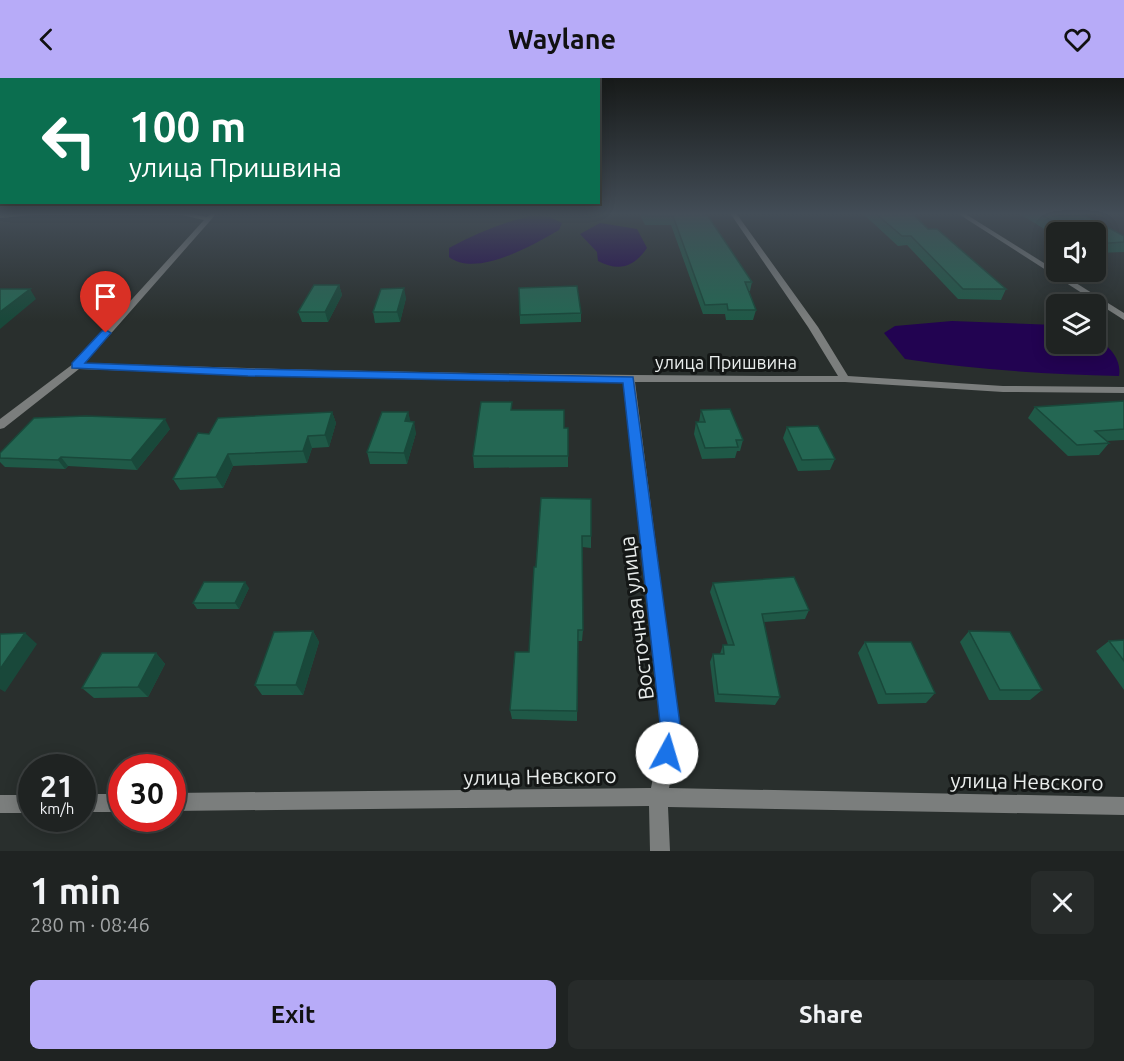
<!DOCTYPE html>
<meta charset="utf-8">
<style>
:root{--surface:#1f2322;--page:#272b2a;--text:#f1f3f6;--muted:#a1a4a5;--line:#3c4040;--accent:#b7abf8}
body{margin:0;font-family:Ubuntu,sans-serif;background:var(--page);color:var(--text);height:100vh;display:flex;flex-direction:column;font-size:22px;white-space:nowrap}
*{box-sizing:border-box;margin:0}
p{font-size:20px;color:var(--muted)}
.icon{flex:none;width:33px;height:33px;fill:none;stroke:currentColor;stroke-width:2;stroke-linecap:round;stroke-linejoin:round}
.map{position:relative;height:773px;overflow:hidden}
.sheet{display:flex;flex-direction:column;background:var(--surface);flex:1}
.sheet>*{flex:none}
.hud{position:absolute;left:0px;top:0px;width:600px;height:126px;box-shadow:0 3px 15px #0003,0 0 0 2px var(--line);background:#0b6e4f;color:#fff;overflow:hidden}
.tools{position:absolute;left:1046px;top:144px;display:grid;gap:12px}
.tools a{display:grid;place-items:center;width:60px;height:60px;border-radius:9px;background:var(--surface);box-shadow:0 3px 15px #0003,0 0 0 2px var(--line);font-size:30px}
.speed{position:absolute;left:18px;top:676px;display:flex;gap:12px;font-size:30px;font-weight:700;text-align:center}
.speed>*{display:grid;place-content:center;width:78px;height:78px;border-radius:50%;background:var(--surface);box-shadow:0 3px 15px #0003,0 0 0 2px var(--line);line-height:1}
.speed small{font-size:15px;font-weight:400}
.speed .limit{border:9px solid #d22;background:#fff;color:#111}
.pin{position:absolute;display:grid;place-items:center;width:51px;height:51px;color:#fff;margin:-62px -26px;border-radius:50% 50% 50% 0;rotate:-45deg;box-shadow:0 0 6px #0007}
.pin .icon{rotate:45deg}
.me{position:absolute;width:66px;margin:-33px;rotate:6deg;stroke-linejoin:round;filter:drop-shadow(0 0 4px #0008)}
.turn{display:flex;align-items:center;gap:21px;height:126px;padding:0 30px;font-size:27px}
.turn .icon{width:78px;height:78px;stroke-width:2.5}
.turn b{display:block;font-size:42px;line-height:51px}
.round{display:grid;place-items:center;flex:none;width:63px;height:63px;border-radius:9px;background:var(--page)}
.head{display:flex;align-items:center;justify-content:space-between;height:102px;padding:0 30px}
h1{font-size:36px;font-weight:700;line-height:45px}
.action{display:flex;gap:12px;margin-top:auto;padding:12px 30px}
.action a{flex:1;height:69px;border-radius:9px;background:var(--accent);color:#111;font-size:24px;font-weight:700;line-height:69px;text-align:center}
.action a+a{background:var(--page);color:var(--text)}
header{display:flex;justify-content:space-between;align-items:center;height:78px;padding:0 30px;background:var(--accent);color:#111;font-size:27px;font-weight:700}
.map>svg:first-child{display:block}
.water{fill:#220351}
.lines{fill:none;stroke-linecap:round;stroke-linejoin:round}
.minor{fill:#7b7e7d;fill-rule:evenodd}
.tertiary{fill:#7b7e7d;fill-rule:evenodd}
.wall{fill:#1f5947}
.shaded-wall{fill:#19483a}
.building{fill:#246753;stroke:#19483a;stroke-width:1.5}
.route{fill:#1a73e8;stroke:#114b97;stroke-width:1.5}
.labels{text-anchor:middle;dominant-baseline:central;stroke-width:6;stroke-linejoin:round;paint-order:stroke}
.street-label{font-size:18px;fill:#e9edec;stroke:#141716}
.near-street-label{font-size:21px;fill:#e9edec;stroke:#141716}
</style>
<header><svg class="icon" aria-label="back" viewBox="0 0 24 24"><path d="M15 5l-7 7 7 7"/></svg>Waylane<svg class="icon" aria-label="heart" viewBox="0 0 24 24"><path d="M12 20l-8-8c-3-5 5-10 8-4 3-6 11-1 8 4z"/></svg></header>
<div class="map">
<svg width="1124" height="773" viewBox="0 0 1124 773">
<rect width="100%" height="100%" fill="#292f2d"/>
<g class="water">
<path d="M530,138L550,139L562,145L559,152C533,167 477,200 449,179V170C475,156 501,145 530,138Z"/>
<path d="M600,145L637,151L647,170C634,189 619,194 598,183L597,174L580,156Z"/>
<path d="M952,243L1056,247V266H1095V259C1109,268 1122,281 1119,298C1047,296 976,292 905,281L884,255L895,248Z"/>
</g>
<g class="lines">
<g class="minor">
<path d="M17,135H188L207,139L211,135H217L85,285C336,294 587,298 838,298L808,249L730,135H736L818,249L848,298L1003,308L1124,309V315L1003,314L845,304H635L680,654L669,710L1124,719V737L668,729L670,773H650L649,728L172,733V715L651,710L662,654L624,304L248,297L79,291L4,350L0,351V341L73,286L204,142L181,137H35L0,140V136Z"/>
<rect x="82" y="716" width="40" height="18"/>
<rect x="0" y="717" width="32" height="18"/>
</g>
<polygon class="tertiary" points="957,135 964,135 1124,235 1124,242"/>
</g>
<g class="wall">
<polygon points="639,135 706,135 752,204 750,213 749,213 756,232 753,242 726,242 725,236 703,236 671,147 645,147"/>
<polygon points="862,135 912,135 928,151 1006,211 1001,222 958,221 907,167 898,168"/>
<polygon points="1018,135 1081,135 1124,158 1124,174 1095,175 1095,154 1056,154 1056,158"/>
<polygon points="339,207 342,217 328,244 302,244 298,234"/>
<polygon points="519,210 581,235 581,244 520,246"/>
<polygon points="406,220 400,244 375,245 373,234"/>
<polygon points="1124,323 1124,362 1106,363 1109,365 1099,377 1068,378 1028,340 1035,329"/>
<polygon points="512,332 564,350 568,378 568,389 474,390 473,378"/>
<polygon points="701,332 743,362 740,373 737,373 735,380 702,381 694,356 696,344 699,344"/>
<polygon points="332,334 336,345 329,369 312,370 307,385 233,388 223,410 180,412 173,401 209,356"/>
<polygon points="408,334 410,344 416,355 407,386 370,386 367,374"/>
<polygon points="787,349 835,381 830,392 798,393 783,360"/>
<polygon points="170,351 137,392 68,388 65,391 5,389 0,384 0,375"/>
<polygon points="541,420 591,458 591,470 582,469 583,552 582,563 578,563 577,643 512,641 510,632 529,574"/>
<polygon points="713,505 809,532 805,541 764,544 780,619 775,627 715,624 710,584 713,576 720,576 723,567 728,567 710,514"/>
<polygon points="249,510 239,531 197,531 193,525"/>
<polygon points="313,553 319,564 303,617 262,617 255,607"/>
<polygon points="969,553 1042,612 1030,622 989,622 960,564"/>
<polygon points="1124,562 1124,612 1096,573 1109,563"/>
<polygon points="865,564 935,615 926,625 878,626 858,575"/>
<polygon points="156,575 165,586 148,619 94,620 82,610"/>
</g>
<g class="shaded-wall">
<polygon points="339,207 342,217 328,244 325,234"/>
<polygon points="404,210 406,220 400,244 397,234"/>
<polygon points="30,211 36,221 0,251 0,234"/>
<polygon points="332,334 336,345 329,369 325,357"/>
<polygon points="408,334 411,345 405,343"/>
<polygon points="165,341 170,351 137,392 131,382"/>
<polygon points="414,344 416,355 407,386 404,375"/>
<polygon points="308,358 312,370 307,385 303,373"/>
<polygon points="228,376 233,388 223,410 216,399"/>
<polygon points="61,379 68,388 65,391 58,382"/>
<polygon points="245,504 249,510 239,531 235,525"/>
<polygon points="313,553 319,564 303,617 296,607"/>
<polygon points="25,555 37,566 5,614 0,611 0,591"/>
<polygon points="156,575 165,586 148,619 138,609"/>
</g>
<g class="building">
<polygon points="644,135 706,135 752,204 745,204 756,232 728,232 727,226 705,227 673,138 646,138"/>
<polygon points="875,135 912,135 928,151 937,151 1006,211 963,211 911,158 902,158"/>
<polygon points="1038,135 1081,135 1124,158 1124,164 1095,166 1095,154 1072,154"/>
<polygon points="314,207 339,207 325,234 298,234"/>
<polygon points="577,208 581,235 520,237 519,210"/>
<polygon points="404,210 397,234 373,234 381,211"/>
<polygon points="0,211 30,211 0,234"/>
<polygon points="1124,323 1124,351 1095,353 1109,365 1077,367 1035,329"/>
<polygon points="481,324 512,324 511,332 564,332 564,350 568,350 568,378 473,378"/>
<polygon points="730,331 743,362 736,362 738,369 705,370 696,344 705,344 701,332"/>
<polygon points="332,334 325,357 308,358 303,373 228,376 216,399 173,401 198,355 209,356 218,340"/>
<polygon points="382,334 408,334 405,343 414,344 404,375 367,374"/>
<polygon points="86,338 165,341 131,382 61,379 58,382 0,380 0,375 34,340"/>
<polygon points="818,348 835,381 802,382 787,349"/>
<polygon points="541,420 591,421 591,458 582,458 583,552 578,552 577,633 510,632 515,574 529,574 534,489 536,489"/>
<polygon points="794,499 809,532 762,536 780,619 718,616 713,576 724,576 723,567 734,567 713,505"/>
<polygon points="204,504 245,504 235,525 193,525"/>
<polygon points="313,553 296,607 255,607 274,554"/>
<polygon points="969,553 1010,554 1042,612 1000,612"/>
<polygon points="25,555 0,591 0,556"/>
<polygon points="1124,562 1124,583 1109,563"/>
<polygon points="865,564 911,564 935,615 886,616"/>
<polygon points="102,575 156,575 138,609 82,610"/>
</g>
<linearGradient id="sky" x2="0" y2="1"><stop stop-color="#171a19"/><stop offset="0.56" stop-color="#434d57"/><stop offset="1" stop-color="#434d57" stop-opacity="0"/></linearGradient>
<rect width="1124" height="243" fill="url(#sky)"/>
<polygon class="route" points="106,252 111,255 85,285 248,291 633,299 681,654 674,683 667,686 660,683 657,675 661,654 623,305 248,298 72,290 72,285 102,253"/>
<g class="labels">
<g class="street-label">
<text x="726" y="284">улица Пришвина</text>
</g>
<g class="near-street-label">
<text transform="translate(636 540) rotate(-97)">Восточная улица</text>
<text transform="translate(540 698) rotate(-1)">улица Невского</text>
<text transform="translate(1027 703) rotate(1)">улица Невского</text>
</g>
</g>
</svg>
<div class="tools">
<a><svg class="icon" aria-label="sound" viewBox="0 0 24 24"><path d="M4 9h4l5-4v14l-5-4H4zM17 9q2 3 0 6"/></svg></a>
<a><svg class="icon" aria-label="layers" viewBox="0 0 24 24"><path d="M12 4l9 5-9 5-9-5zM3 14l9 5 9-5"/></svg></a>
</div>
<div class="speed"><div>21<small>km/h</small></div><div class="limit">30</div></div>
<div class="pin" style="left:106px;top:255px;background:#d93025"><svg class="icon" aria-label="arrive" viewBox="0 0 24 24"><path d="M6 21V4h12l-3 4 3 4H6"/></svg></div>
<svg class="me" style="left:667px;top:675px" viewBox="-20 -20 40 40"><circle r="19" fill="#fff"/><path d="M0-13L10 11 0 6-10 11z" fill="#1a73e8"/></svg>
<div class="hud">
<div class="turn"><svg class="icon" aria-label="left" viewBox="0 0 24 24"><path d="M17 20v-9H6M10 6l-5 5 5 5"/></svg><div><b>100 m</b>улица Пришвина</div></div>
</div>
</div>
<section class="sheet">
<div class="head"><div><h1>1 min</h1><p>280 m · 08:46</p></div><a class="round"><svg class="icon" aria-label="close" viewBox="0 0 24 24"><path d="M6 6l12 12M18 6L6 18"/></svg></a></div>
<div class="action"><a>Exit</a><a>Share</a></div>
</section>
